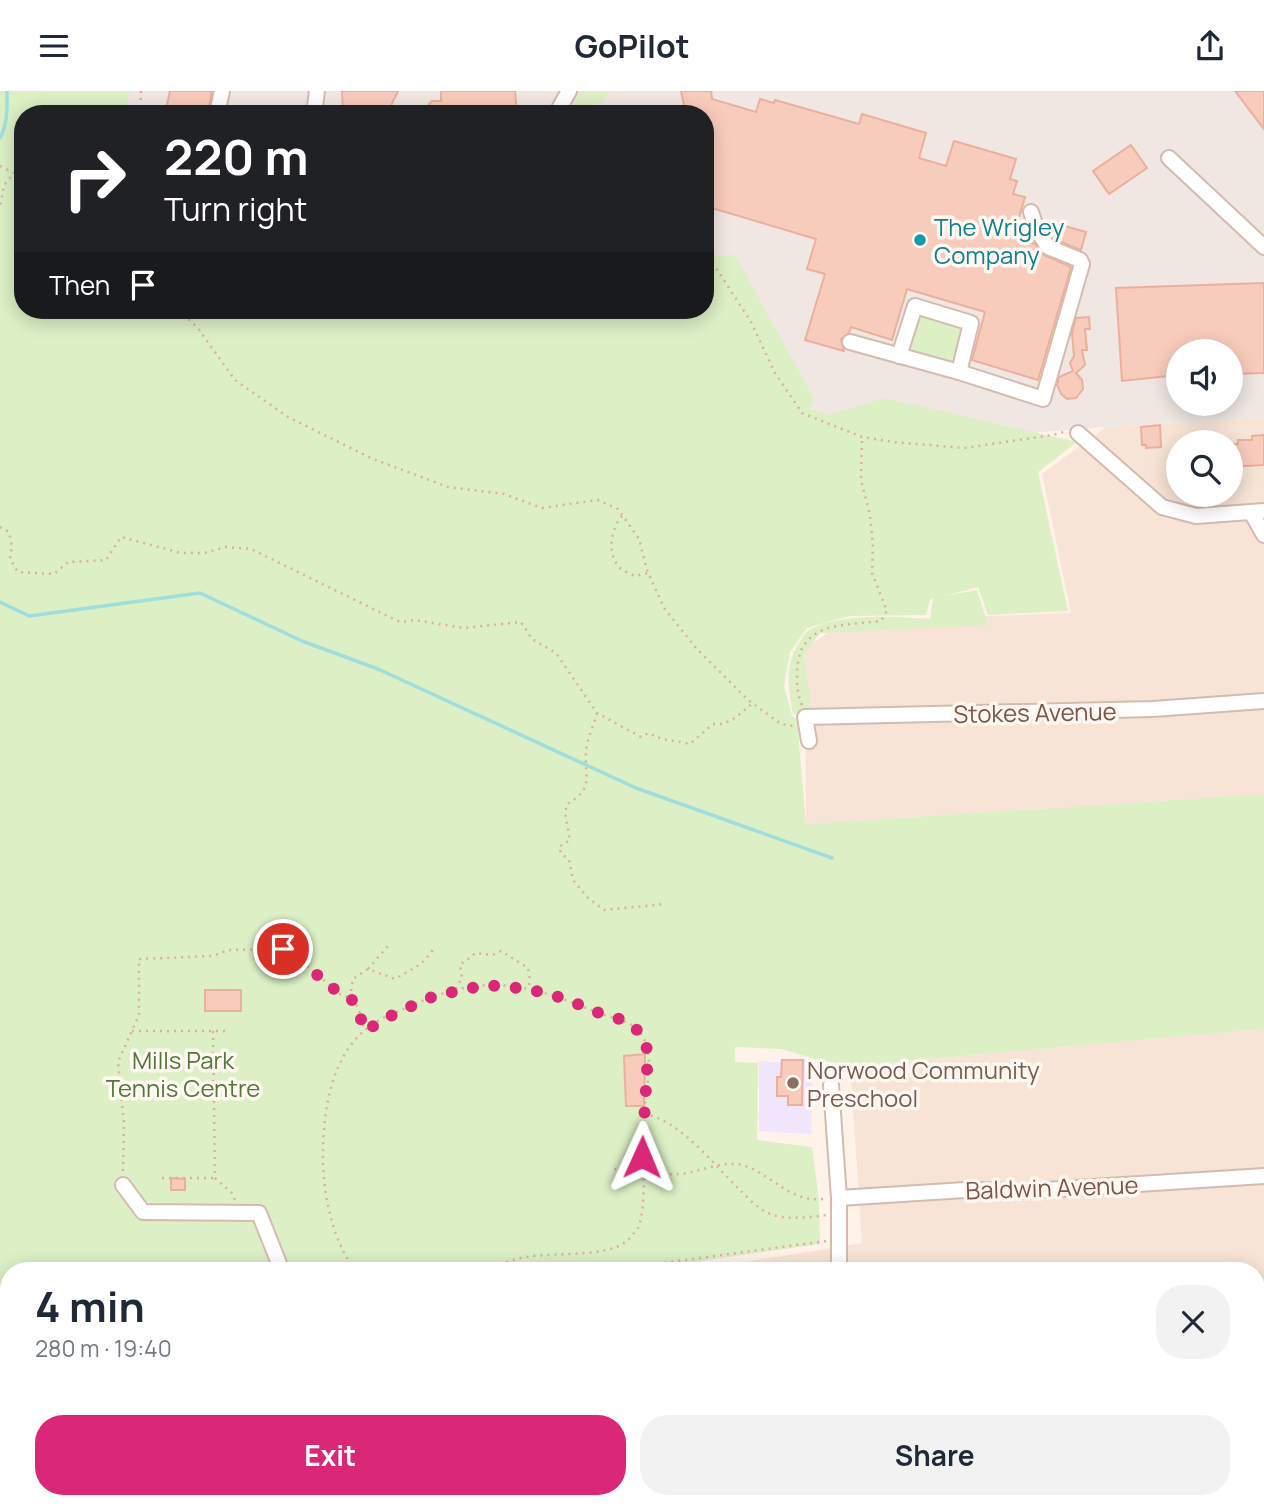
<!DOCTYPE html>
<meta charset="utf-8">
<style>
:root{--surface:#fff;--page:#f2f2f3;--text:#1f2937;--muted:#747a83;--accent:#db2777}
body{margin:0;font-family:Manrope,sans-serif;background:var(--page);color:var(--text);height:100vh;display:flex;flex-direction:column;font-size:26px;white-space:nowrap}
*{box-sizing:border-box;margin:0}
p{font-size:23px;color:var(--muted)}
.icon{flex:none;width:38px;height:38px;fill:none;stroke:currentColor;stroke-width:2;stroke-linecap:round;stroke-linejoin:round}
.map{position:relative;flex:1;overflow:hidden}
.side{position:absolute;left:0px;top:1171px;width:1265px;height:247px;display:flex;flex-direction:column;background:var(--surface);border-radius:28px 28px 0 0;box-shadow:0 4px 18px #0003}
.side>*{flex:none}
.guide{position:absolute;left:14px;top:14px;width:700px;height:214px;border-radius:28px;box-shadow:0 4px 18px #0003;background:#202124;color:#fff;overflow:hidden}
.tools{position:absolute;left:1166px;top:248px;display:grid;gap:14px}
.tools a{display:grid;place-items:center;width:77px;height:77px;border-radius:50%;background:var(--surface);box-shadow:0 4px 18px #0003;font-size:35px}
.pin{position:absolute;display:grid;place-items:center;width:60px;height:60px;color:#fff;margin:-30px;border:4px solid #fff;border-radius:50%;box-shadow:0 2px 7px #0007}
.me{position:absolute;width:77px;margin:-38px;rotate:1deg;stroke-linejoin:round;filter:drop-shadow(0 0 5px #0008)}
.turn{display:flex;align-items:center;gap:24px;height:147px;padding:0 35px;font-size:32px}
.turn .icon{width:91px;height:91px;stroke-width:2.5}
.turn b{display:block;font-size:49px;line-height:60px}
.then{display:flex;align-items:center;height:66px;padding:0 35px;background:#0003;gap:14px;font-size:26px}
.round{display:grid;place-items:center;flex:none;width:74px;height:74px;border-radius:28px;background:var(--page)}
.overview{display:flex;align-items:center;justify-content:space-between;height:119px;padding:0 35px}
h1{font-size:42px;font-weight:700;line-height:52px}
.button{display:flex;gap:14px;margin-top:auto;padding:14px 35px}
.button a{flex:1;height:80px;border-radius:28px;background:var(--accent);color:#fff;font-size:28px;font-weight:700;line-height:80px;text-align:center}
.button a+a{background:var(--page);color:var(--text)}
header{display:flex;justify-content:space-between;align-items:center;height:91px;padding:0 35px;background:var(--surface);font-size:32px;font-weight:700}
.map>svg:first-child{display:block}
.residential{fill:#f7e4d6;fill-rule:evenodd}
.industrial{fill:#f0e7e2;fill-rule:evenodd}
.education{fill:#f0e5fc}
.green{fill:#dcefc5}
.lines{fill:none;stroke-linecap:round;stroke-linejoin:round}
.stream{stroke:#9fdedf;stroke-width:3.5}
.building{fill:#f8ccbd;stroke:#ecaf9c;stroke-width:2}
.minor-casing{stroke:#d5bbaf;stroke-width:18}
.highway-casing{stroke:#dbcfcc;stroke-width:23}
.path{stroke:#deaf9f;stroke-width:2.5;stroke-dasharray:2 5;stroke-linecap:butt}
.minor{stroke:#fff;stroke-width:14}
.highway{stroke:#ffa69a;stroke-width:19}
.route{stroke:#db2777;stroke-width:12;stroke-dasharray:0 21.6}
.culture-dot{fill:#0f9aa8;stroke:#fff8f2;stroke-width:2.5}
.education-dot{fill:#8d6e63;stroke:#fff8f2;stroke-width:2.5}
.labels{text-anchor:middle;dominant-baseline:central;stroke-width:7;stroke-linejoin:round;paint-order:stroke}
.culture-label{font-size:24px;fill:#0d838f;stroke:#fff8f2;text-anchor:start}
.street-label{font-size:24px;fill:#7e5448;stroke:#fff8f2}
.park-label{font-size:24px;fill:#547839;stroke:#fff8f2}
.education-label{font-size:24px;fill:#785e54;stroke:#fff8f2;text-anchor:start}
</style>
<header><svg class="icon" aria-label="menu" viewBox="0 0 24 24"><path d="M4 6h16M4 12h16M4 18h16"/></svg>GoPilot<svg class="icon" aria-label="share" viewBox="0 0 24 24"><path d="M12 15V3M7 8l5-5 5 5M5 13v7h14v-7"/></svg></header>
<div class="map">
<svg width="1264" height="1416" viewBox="0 0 1264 1416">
<rect width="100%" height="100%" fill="#fff3e9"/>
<g class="residential">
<path d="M1264,327V703L806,733L805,557L846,530L1071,522L1042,383L1106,336ZM1178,352H1230V404H1178Z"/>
<polygon points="1264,938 1264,1416 376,1416 369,1409 1256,1409 1256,1180 697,1179 862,1152 850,975"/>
</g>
<path class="industrial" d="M130,0H1264V327L1106,336L820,358L810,313L705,166V23H125ZM1178,261H1230V313H1178Z"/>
<polygon class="education" points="781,967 813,969 811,1043 759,1040 759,970 779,971"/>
<g class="green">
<path d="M0,0H130L125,23H23V219H705V166L735,164L814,308L810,318L827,324L885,307L1077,351L1038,381L1068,520L988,524L978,496L944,505L977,499L988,534L820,542L804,564L812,623H793C788,597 784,574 800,550C803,546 806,540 811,538C839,523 898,524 930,529L933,507L930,508L926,524L849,525L807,537L790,561L784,595L792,625L797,628L806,733L1264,703V938L850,975L814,968L781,958L735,956V971L758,972L757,1049L812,1056L819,1109L820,1153L632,1180H9V1302L0,1276Z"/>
<polygon points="580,0 610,0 600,13 578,17 575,11"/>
<path d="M925,224L957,233L962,238C963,250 959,266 947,272L911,259C910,247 914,229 925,224Z"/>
<polygon points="45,1409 369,1409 376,1416 47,1416"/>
</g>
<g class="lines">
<g class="stream">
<path d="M0,47C8,33 7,16 7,0"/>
<polyline points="0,511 29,525 200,502 302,550 378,578 636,697 832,767"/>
</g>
</g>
<g class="building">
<polygon points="170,0 212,0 208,23 165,23"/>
<polygon points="342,0 398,0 387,23 343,23"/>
<polygon points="441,0 515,0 517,22 420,23 432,10 441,10"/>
<polygon points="681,0 711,0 712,8 756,21 760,8 774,12 775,9 859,33 862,23 926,42 919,67 946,75 954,50 1016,68 1010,88 1017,90 1013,103 1025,106 1013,147 1035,153 1044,164 1071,176 1038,289 972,269 985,221 907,198 892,249 851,236 849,242 841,248 844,260 805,249 825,183 807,178 816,148 705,115 705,23 686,23"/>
<polygon points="1235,0 1264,0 1264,38"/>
<polygon points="1131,54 1147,77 1109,103 1093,80"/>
<polygon points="1061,134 1086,141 1081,159 1056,149"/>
<polygon points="1264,192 1264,282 1230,283 1230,261 1178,261 1178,284 1122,290 1116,197"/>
<polygon points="1089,226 1090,238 1085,238 1087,259 1082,259 1085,274 1076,282 1082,289 1083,298 1076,307 1067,308 1061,303 1057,294 1059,286 1073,280 1070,272 1074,265 1072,242 1076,227"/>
<polygon points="1160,334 1161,356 1146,357 1146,354 1142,354 1141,336"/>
<polygon points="1264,344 1264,374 1230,376 1230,353 1238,353 1238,349 1252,349 1252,345"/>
<rect x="205" y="899" width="36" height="21"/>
<polygon points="645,963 644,1015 626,1015 624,965"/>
<polygon points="782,969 803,969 802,1014 788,1014 788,1005 777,1005 777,986 781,986"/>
<polygon points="171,1087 185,1088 185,1099 171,1099"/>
</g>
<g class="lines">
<g class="minor-casing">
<g id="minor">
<polyline points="217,23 222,0"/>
<polyline points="314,23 317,0"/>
<polyline points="556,23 569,0"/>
<polyline points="1169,67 1264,156"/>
<polyline points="850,251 959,281 1043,308 1082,173 1080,169 1048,156 1037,139 1031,121"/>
<polyline points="899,265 915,215 971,232 959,281"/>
<polyline points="1078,342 1162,416 1196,425 1264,420"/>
<polyline points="1251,421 1264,444"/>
<polyline points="809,650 805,626 1153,618 1264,610"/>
<polyline points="831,994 839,1107 839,1180"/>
<polyline points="123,1094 143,1121 259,1122 282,1180"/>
<polyline points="839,1107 965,1099 1029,1100 1264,1085"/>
<polyline points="1256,1319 1264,1318"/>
<polyline points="511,1409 516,1416"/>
<polyline points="851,1409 851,1416"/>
</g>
</g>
<g class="highway-casing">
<g id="highway">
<polyline points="0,1360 9,1387"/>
<polyline points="16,1409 18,1416"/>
</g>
</g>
<g class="path">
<polyline points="140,23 141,0"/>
<polyline points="0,75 14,82 4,94 0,117"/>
<polyline points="705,160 751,231 775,282 802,322 862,346 893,351 964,357 1053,344 1067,340"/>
<polyline points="178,219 197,236 235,289 288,326 373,368 448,396 504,403 542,417 598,409 618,418 639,448 647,479 664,517 696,557 748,609 781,633 793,635"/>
<path d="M622,425C611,438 606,463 620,477C623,480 631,483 635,485L648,482"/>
<path d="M0,436L9,441L12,455L10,468L18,481L54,483L68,471L106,469L121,446L181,462H204L226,456L251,458L400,531L414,529L464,537L521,531L532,548L556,562L597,622L641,646L649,642C662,650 674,649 690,653L713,633H723L735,627L753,612"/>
<path d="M802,614C797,603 797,594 797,582C798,530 842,535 881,530L887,520L872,482L873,456L870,424L861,389L862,346"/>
<path d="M597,622C594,634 587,648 586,660C584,687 595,697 567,713L565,722L570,749L559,756L561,762L569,769L573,789L587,806L604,819L665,813"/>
<polyline points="368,878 388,855"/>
<path d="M456,898L462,886L460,874C465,869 470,868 475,862L493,864L501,860L528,877L530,889L528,898"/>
<polyline points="350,907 353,888 368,878 395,888 421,873 433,859"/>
<polyline points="132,940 225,940"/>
<polyline points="213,940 215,1087 232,1102 235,1109"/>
<polyline points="214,1004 229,1004 237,998"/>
<path d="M644,1023C679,1028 714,1074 739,1098C747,1106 757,1117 768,1122C786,1130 808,1126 827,1124"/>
<path d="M614,1078C635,1081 657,1084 678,1083C698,1082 722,1069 742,1074C773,1083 789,1112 824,1108"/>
<polyline points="123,1080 124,1032 118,971 139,924 139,868 212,865 229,859 283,858 291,861 340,903 350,907 358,916 365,940"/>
<polyline points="162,1087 215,1087"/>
<path d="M355,1180C331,1146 322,1099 323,1059C324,1015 332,963 370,935C382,926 399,920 413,914C439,902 470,893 499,894C534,896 564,908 596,921C613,928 636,929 644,948C656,973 642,1011 643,1037C643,1061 647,1116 638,1137C636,1140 631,1146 628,1149C605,1170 541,1158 510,1170C503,1172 497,1176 491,1180"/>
<polyline points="602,1180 827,1150"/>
</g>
<use href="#minor" class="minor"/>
<use href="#highway" class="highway"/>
</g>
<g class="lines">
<path class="route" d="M283,858L290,861L340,903C362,910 357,922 365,940L394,923L434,905L486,894L528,898L566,908L596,921L626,930L643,944L648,962L642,1066"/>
</g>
<circle class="culture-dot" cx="920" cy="149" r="7"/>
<circle class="education-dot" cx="793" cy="992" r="7"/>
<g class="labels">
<g class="culture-label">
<text x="934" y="135">The Wrigley<tspan x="934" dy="28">Company</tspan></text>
</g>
<g class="street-label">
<text transform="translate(1035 621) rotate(-1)">Stokes Avenue</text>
<text transform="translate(1052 1096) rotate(-2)">Baldwin Avenue</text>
</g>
<g class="park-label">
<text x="183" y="968">Mills Park<tspan x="183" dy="28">Tennis Centre</tspan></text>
</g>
<g class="education-label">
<text x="807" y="978">Norwood Community<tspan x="807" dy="28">Preschool</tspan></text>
</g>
</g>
</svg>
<div class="tools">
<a><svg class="icon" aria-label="sound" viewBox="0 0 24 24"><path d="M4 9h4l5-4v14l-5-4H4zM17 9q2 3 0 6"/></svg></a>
<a><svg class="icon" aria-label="search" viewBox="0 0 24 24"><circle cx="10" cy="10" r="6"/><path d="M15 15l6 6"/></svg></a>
</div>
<div class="pin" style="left:283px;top:858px;background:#d93025"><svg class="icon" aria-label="arrive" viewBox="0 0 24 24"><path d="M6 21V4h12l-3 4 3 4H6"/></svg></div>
<svg class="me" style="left:642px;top:1066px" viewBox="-20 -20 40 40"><path d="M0-17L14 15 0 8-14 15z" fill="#db2777" stroke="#fff" stroke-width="4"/></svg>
<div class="guide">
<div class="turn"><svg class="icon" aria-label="right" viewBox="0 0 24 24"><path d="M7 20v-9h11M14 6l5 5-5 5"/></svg><div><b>220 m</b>Turn right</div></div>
<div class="then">Then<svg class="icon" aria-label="arrive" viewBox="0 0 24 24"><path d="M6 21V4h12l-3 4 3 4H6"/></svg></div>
</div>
<section class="side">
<div class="overview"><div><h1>4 min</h1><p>280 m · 19:40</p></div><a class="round"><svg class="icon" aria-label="close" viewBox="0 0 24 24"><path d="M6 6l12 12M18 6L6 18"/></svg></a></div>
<div class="button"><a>Exit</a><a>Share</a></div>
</section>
</div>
